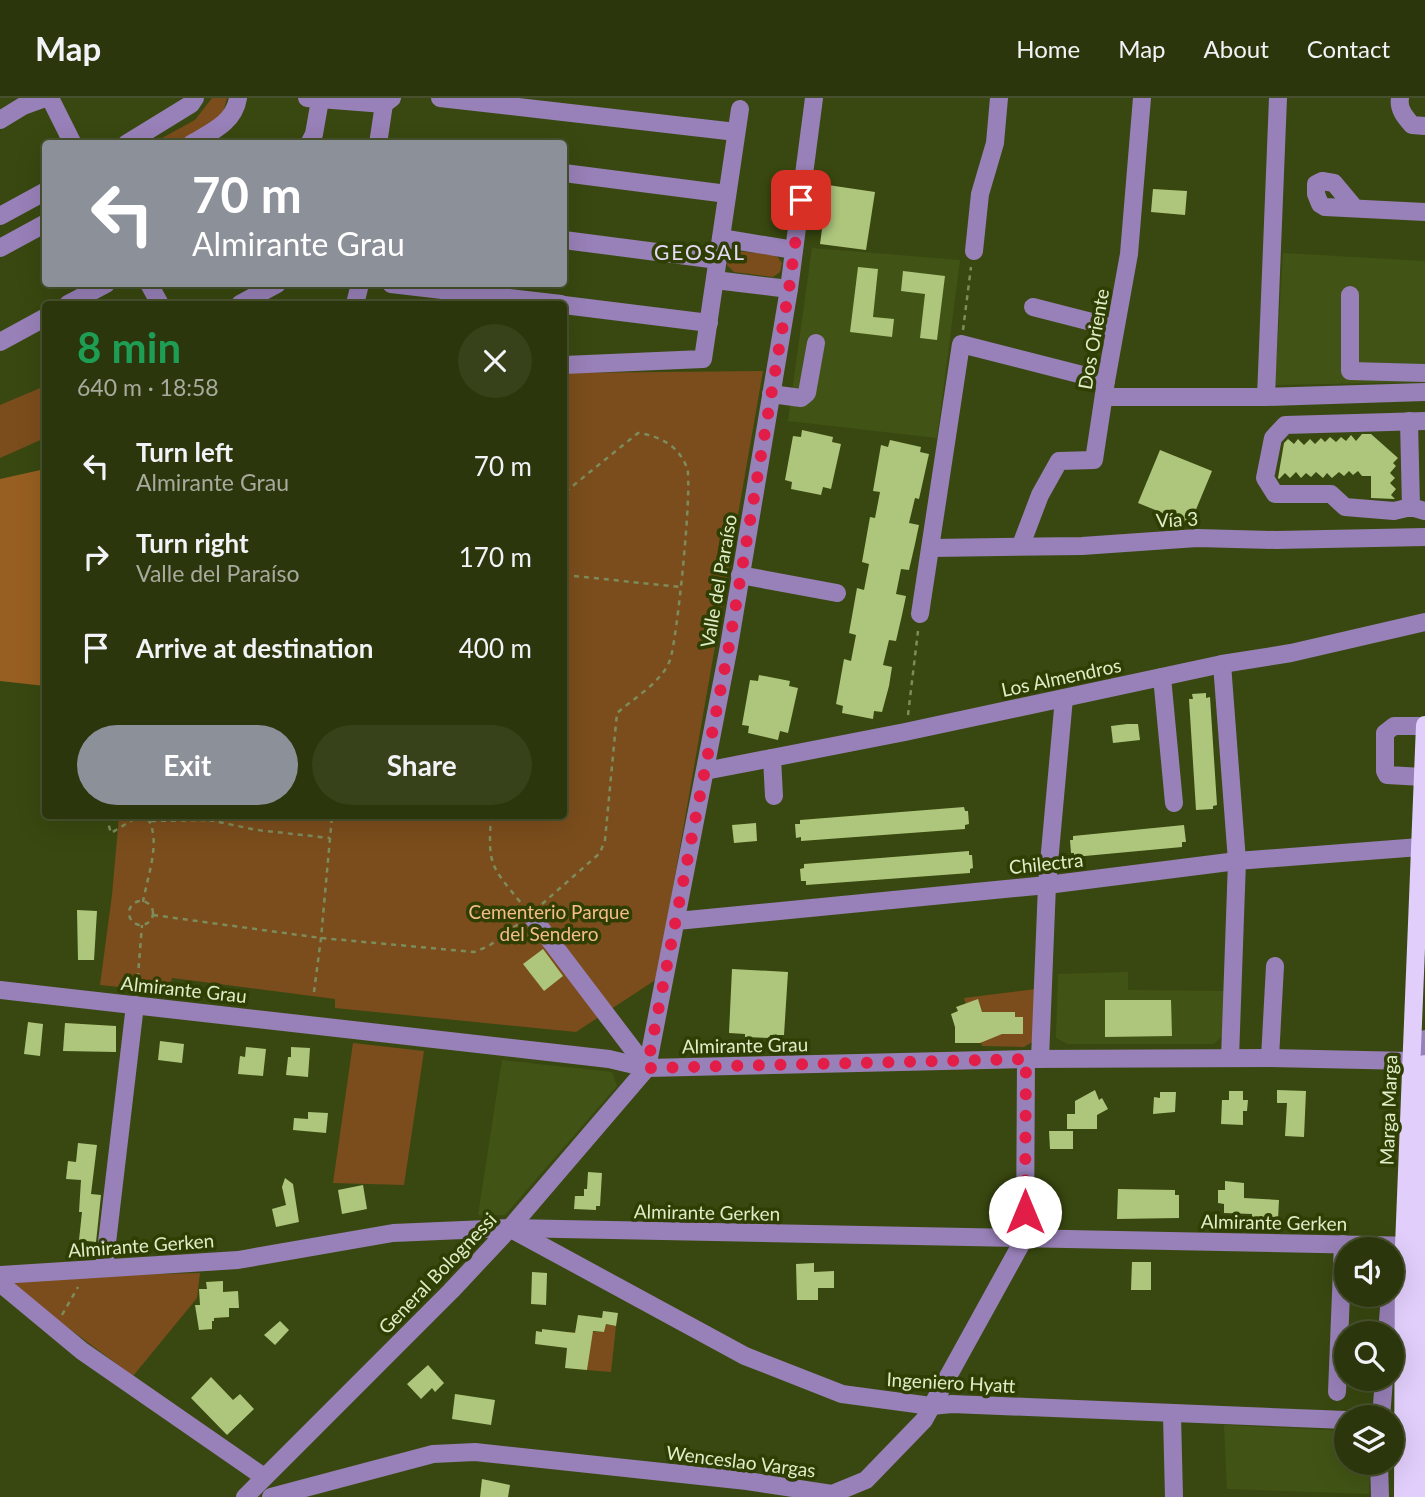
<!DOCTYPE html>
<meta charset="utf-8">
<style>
:root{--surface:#2b360c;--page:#37411a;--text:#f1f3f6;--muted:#a6ab9d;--line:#47502d;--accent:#8c9099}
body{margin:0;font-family:Lato,sans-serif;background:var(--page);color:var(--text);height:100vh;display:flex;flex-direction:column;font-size:26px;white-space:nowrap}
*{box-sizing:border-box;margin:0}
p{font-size:23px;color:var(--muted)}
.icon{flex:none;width:38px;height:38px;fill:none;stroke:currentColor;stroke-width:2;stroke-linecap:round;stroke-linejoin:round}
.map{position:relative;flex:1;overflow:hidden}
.panel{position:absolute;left:42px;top:203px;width:525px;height:518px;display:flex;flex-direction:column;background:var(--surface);border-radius:7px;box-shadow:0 7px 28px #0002,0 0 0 2px var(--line)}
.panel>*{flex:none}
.top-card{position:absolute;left:42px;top:42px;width:525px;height:147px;border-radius:7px;box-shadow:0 7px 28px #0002,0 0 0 2px var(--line);background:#8c9099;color:#fff;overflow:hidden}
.controls{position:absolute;left:1334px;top:1139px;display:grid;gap:14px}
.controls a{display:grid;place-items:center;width:70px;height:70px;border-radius:50%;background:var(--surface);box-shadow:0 7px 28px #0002,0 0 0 2px var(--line);font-size:35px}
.pin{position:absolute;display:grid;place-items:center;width:60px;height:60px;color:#fff;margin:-30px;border-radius:14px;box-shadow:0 4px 10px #0006}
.me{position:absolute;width:77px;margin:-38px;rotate:0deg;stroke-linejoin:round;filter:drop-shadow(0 0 5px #0008)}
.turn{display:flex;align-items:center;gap:24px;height:147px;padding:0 35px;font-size:32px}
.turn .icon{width:91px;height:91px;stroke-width:2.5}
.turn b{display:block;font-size:49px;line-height:60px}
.round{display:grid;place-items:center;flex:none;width:74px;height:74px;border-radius:37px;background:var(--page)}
.overview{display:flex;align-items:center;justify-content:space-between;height:119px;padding:0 35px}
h1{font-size:42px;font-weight:700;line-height:52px;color:#1e9e55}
.primary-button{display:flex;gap:14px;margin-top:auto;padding:14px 35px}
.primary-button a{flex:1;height:80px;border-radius:42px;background:var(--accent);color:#fff;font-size:28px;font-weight:700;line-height:80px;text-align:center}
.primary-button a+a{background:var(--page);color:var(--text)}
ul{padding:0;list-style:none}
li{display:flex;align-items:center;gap:21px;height:91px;padding:0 35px}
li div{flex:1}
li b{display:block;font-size:26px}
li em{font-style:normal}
header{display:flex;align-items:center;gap:42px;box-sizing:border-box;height:98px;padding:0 35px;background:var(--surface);border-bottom:2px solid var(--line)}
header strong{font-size:33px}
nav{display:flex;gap:38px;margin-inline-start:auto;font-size:24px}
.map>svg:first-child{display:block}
.built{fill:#425415}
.green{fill:#7b4d1c}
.forest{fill:#975f21}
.building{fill:#adc67c}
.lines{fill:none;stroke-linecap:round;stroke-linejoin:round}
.path{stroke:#7d8c5b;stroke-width:2.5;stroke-dasharray:5 5;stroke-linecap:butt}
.minor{stroke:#9880b8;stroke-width:18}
.major{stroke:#e1cefb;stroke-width:18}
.route{stroke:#e11d48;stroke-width:12;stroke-dasharray:0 21.6}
.labels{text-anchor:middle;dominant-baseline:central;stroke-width:7;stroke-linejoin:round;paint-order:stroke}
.street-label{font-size:19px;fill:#dfedc8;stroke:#2f3e03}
.park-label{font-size:19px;fill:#f6bd87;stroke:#2f3e03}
.neighbourhood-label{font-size:21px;letter-spacing:2px;fill:#e5daf6;stroke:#2f3e03}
</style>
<header>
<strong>Map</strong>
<nav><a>Home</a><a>Map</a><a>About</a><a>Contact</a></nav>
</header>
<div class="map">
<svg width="1425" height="1399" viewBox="0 0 1425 1399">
<rect width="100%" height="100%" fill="#394810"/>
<g class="built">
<polygon points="812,150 960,162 937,340 788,323"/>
<polygon points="1283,155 1425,163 1425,284 1275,287"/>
<polygon points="1128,874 1128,892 1225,893 1222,938 1214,946 1068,946 1056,940 1058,876"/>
<polygon points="502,962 612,974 617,988 505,1117 478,1117"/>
<polygon points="1224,1327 1346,1333 1346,1365 1370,1365 1369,1396 1227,1391"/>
</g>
<g class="green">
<polygon points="212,0 227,0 223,15 217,22 176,45 151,46 195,22"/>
<polygon points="736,153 776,157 782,165 780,174 773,179 734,174 727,167 728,158"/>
<polygon points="763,273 657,881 576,934 335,910 335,901 172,880 169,894 100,887 112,797 119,718 564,718 564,275"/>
<polygon points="45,288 45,340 0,360 0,307"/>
<polygon points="1036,891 1032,944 1024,949 982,948 981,944 990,936 1023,936 1023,919 1015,919 1014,914 982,914 978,902 966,906 964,900"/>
<polygon points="353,945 424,953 404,1087 333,1085"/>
<polygon points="200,1175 197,1200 133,1278 63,1226 11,1183 88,1178"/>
<polygon points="606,1226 616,1228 611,1274 587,1272 589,1254 567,1250 568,1234 604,1234"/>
</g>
<polygon class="forest" points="45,371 45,588 0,583 0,381"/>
<g class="building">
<polygon points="828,87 875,94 866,152 820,146"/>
<polygon points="1153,91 1187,93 1185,117 1151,114"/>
<polygon points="858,169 878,171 873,219 894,221 892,239 850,234"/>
<polygon points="903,173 945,178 937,242 920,240 925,196 901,193"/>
<polygon points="802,332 833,339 832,344 841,346 831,391 823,389 821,397 791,391 792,384 785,382 793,338 801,339"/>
<polygon points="1362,336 1371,336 1398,360 1393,365 1396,368 1390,375 1395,380 1390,385 1396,391 1391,397 1395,401 1371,400 1371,378 1362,378 1358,373 1353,377 1349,373 1344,378 1339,374 1332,380 1327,375 1323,380 1316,374 1311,379 1306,375 1301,380 1296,374 1290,380 1285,375 1279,381 1278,380 1284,345 1288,341 1294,346 1298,341 1304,347 1310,341 1315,346 1321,340 1325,344 1330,339 1336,344 1341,339 1346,343 1351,337 1356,343"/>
<polygon points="890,342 921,349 920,354 929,356 919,401 915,400 909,425 919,427 915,446 909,472 901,471 896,496 906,498 902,517 896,543 889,542 883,567 892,569 889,588 882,614 874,613 873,621 842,615 843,608 836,606 844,561 851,563 856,537 849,535 857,490 864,492 869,466 862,464 870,419 875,420 880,394 873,393 881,347 888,349"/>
<polygon points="1160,352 1212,373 1190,426 1138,405"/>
<polygon points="759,577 790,583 789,588 798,590 788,635 780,633 778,642 748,635 749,628 742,627 750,582 758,583"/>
<polygon points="1206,595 1206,600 1210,599 1217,707 1213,708 1213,711 1196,712 1189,601 1193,601 1192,596"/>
<polygon points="1127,626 1138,626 1140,642 1113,645 1111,628"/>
<polygon points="964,709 965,713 968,713 969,726 965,727 965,731 801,743 801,739 796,740 795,726 800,726 800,722"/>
<polygon points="756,725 757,743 734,745 732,727"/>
<polygon points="1184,727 1186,744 1182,744 1182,749 1074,759 1074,755 1071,755 1070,742 1073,742 1073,738"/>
<polygon points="969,753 969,757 972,757 973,770 970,771 970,775 806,787 806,783 801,783 800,771 804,770 804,766"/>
<polygon points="77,812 97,813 94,862 78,862"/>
<polygon points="543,851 563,878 544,893 523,866"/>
<polygon points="732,871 788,874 784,937 770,937 770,940 745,939 745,936 729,935"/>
<polygon points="978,901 982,914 1015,914 1015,919 1023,919 1023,936 1002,936 980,945 955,945 955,929 951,916 958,913 956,909"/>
<polygon points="1105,902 1171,902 1172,938 1105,939"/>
<polygon points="28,924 43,926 40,958 24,956"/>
<polygon points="65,925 116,928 116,954 63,953"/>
<polygon points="160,943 184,946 182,965 158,962"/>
<polygon points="246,949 266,951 263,978 238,976 240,958 245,959"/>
<polygon points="291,949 310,950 308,979 286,977 288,959 291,959"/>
<polygon points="1095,992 1099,1002 1102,1000 1108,1011 1097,1017 1097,1031 1067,1031 1067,1016 1075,1016 1075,1003"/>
<polygon points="1277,992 1306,993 1304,1039 1285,1038 1287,1005 1277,1005"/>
<polygon points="1229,993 1243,993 1243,1002 1248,1002 1247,1013 1243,1013 1243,1027 1221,1026 1222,1002 1229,1002"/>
<polygon points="1160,994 1176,994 1175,1014 1153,1016 1154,999 1160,1000"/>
<polygon points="308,1014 328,1015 326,1035 293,1032 294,1020 308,1021"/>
<polygon points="1049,1033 1073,1033 1073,1051 1050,1051"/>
<polygon points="78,1045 97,1047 91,1096 101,1097 96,1144 79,1142 82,1114 79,1114 81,1082 66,1081 68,1063 76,1064"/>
<polygon points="588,1074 602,1075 600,1108 596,1108 596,1112 574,1111 575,1098 584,1098 584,1091 587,1091"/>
<polygon points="285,1080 293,1086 299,1124 276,1129 272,1111 286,1107 282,1089"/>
<polygon points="1225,1083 1244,1085 1244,1100 1279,1102 1278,1121 1252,1120 1252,1116 1224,1115 1224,1106 1218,1105 1218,1092 1225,1092"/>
<polygon points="363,1087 367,1111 342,1116 338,1092"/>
<polygon points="1118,1091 1175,1092 1175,1097 1179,1097 1179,1120 1117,1121"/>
<polygon points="1132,1164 1151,1164 1151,1192 1131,1192"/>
<polygon points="814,1165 814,1174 834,1173 834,1190 818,1190 818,1202 797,1202 796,1166"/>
<polygon points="532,1174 547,1175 546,1207 531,1206"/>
<polygon points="223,1183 223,1194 238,1193 239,1210 229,1210 229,1219 214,1220 214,1223 212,1223 212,1231 199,1232 195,1207 200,1207 199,1191 207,1191 206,1184"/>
<polygon points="603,1213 618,1215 616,1228 606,1226 604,1234 593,1233 587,1272 565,1270 567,1250 535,1246 536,1233 542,1234 542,1231 575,1235 578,1217 602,1220"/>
<polygon points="280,1223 289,1232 275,1247 264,1237"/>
<polygon points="428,1267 444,1285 435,1294 432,1290 421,1301 407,1286"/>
<polygon points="211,1279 233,1302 240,1296 254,1311 227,1337 191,1300"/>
<polygon points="455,1296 495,1302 491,1327 452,1321"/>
<polygon points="482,1381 510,1387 508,1399 480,1399"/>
</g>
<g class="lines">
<g class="path">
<polyline points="963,232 971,169"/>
<polyline points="564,477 681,489"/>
<polyline points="908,617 918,533"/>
<polyline points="106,718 111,735 139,718"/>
<path d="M491,718C488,767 490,767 521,805"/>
<polyline points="209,722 257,732 330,740"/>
<polyline points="151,723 209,722 213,718"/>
<circle cx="141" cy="815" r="12"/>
<path d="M143,804C147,779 163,740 146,718"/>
<path d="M542,806L600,755L605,742L617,615C634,600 662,584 670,562C677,543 693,386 687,370C679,348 660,338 638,335L564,395"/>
<polyline points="153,817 321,840 474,854 489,848 518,826"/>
<polyline points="137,890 142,827"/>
<polyline points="314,894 321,840 332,718"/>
<polyline points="62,1217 78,1189"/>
</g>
<g class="minor">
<polyline points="50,0 73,46"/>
<polyline points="307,0 384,6 392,0"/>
<polyline points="440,0 736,34"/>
<path d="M1400,0C1398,11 1405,19 1412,27L1425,28"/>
<polyline points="0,22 23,8 45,0"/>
<polyline points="126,46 191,6 195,0"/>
<path d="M191,46C211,34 234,25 238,0"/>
<polyline points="309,46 314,36 320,2"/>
<polyline points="378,46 384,6"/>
<polyline points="564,75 727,96"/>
<polyline points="1354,109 1334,85 1322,83 1316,86 1316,96 1320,106 1325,109 1425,114"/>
<polyline points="0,118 46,93"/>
<polyline points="721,140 794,152"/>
<polyline points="564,142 718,162"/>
<polyline points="0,150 46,125"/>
<polyline points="974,153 980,96 995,45 999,0"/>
<polyline points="715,182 789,191"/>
<polyline points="149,186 160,206"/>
<polyline points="391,186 561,206"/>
<polyline points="1350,197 1350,273 1425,275"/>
<polyline points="68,206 106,186"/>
<polyline points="240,206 277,186"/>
<polyline points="355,206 360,186"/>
<polyline points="564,207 709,225"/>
<polyline points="1033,209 1115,230"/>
<polyline points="0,244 46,219"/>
<polyline points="564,267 703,261 740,11"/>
<polyline points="771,296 801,300 807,295 816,245"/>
<polyline points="1105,299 1266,299 1425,294"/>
<polyline points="1266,299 1278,0"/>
<polyline points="1409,323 1411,409"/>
<polyline points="1425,323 1285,327 1273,340 1265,380 1275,396 1331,396 1345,409 1394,413 1411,409 1425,413"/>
<polyline points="1021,447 1040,397 1059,363 1094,362 1106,283 1129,156 1142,0"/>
<polyline points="931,450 1082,448 1197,440 1276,442 1425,439"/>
<polyline points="740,477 837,495"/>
<polyline points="920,516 961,246 1106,283"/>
<polyline points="1222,566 1237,763 1230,960"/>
<polyline points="1162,579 1174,705"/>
<polyline points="772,660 774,698"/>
<polyline points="705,673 905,634 1222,566 1291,555 1425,524"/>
<polyline points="1423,679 1387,677 1385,673 1385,635 1394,628 1425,628"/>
<polyline points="530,816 647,970"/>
<polyline points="677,823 1047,787 1237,763 1420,749"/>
<polyline points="0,892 609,961 647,970 1026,961 1270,960 1411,963"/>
<polyline points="1270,960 1275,868"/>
<polyline points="1040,961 1047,787 1064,600"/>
<polyline points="1411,963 1425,941"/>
<polyline points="513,1132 745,1258 842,1296 931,1308 952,1306 1346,1322"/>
<polyline points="104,1170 135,907"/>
<polyline points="0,1177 238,1162 393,1135 510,1130 1418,1148"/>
<polyline points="1391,1180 1394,1148"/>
<polyline points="0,1185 82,1253 264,1379"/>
<polyline points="1387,1236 1390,1197"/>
<polyline points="1337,1294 1343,1146"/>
<polyline points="1172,1317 1174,1399"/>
<polyline points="1381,1320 1384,1281"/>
<polyline points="1379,1365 1380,1399"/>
<polyline points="245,1399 451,1193 510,1130 647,970 729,548 789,191 814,0"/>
<polyline points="271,1399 433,1356 475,1354 747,1383 832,1396 866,1382 924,1322 1025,1139 1026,961"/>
</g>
<g class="major">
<polyline points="1403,1399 1404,1148 1425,627"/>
<polyline points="1421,1399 1416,1169 1425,966"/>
</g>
</g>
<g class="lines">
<polyline class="route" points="801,102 789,191 729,548 647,970 1026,961 1025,1114"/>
</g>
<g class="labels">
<g class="street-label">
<text transform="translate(1093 241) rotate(-80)">Dos Oriente</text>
<text transform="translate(1177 421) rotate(-3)">Vía 3</text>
<text transform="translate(718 483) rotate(-80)">Valle del Paraíso</text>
<text transform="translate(1061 579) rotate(-12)">Los Almendros</text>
<text transform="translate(1046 765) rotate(-6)">Chilectra</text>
<text transform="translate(184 891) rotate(6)">Almirante Grau</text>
<text transform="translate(745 947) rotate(-1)">Almirante Grau</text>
<text transform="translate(1388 1012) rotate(-88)">Marga Marga</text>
<text transform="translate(707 1114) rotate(1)">Almirante Gerken</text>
<text transform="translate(1274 1124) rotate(1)">Almirante Gerken</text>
<text transform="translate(141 1147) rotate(-4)">Almirante Gerken</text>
<text transform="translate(437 1175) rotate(-46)">General Bolognessi</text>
<text transform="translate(951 1284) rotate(3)">Ingeniero Hyatt</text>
<text transform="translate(741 1363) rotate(7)">Wenceslao Vargas</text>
</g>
<g class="park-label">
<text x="549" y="813">Cementerio Parque<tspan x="549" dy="22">del Sendero</tspan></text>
</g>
<g class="neighbourhood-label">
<text x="700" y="153">GEOSAL</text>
</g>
</g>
</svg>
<div class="controls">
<a><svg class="icon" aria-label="sound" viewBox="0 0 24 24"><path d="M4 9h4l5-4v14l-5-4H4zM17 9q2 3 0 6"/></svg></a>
<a><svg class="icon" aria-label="search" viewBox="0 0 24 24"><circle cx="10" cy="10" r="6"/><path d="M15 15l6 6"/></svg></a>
<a><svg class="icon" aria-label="layers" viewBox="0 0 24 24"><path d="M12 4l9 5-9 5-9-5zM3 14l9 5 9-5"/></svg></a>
</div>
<div class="pin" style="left:801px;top:102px;background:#d93025"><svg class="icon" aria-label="arrive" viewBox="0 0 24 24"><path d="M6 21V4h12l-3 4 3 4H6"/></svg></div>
<svg class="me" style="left:1025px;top:1114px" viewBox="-20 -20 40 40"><circle r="19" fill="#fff"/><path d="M0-13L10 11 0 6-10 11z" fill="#e11d48"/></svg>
<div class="top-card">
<div class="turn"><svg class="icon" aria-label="left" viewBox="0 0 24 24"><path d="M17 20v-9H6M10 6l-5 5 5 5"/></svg><div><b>70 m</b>Almirante Grau</div></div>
</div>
<section class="panel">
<div class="overview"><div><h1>8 min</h1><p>640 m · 18:58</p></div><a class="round"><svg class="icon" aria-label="close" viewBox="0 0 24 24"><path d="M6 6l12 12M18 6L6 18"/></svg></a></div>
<ul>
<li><svg class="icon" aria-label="left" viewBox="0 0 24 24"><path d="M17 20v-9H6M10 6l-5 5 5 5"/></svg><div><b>Turn left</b><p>Almirante Grau</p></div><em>70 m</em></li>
<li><svg class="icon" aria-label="right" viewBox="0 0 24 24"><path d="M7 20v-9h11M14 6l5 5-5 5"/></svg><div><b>Turn right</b><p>Valle del Paraíso</p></div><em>170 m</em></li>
<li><svg class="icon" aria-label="arrive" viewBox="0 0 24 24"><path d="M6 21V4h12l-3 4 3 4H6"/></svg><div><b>Arrive at destination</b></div><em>400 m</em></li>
</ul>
<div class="primary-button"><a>Exit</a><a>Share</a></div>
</section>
</div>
